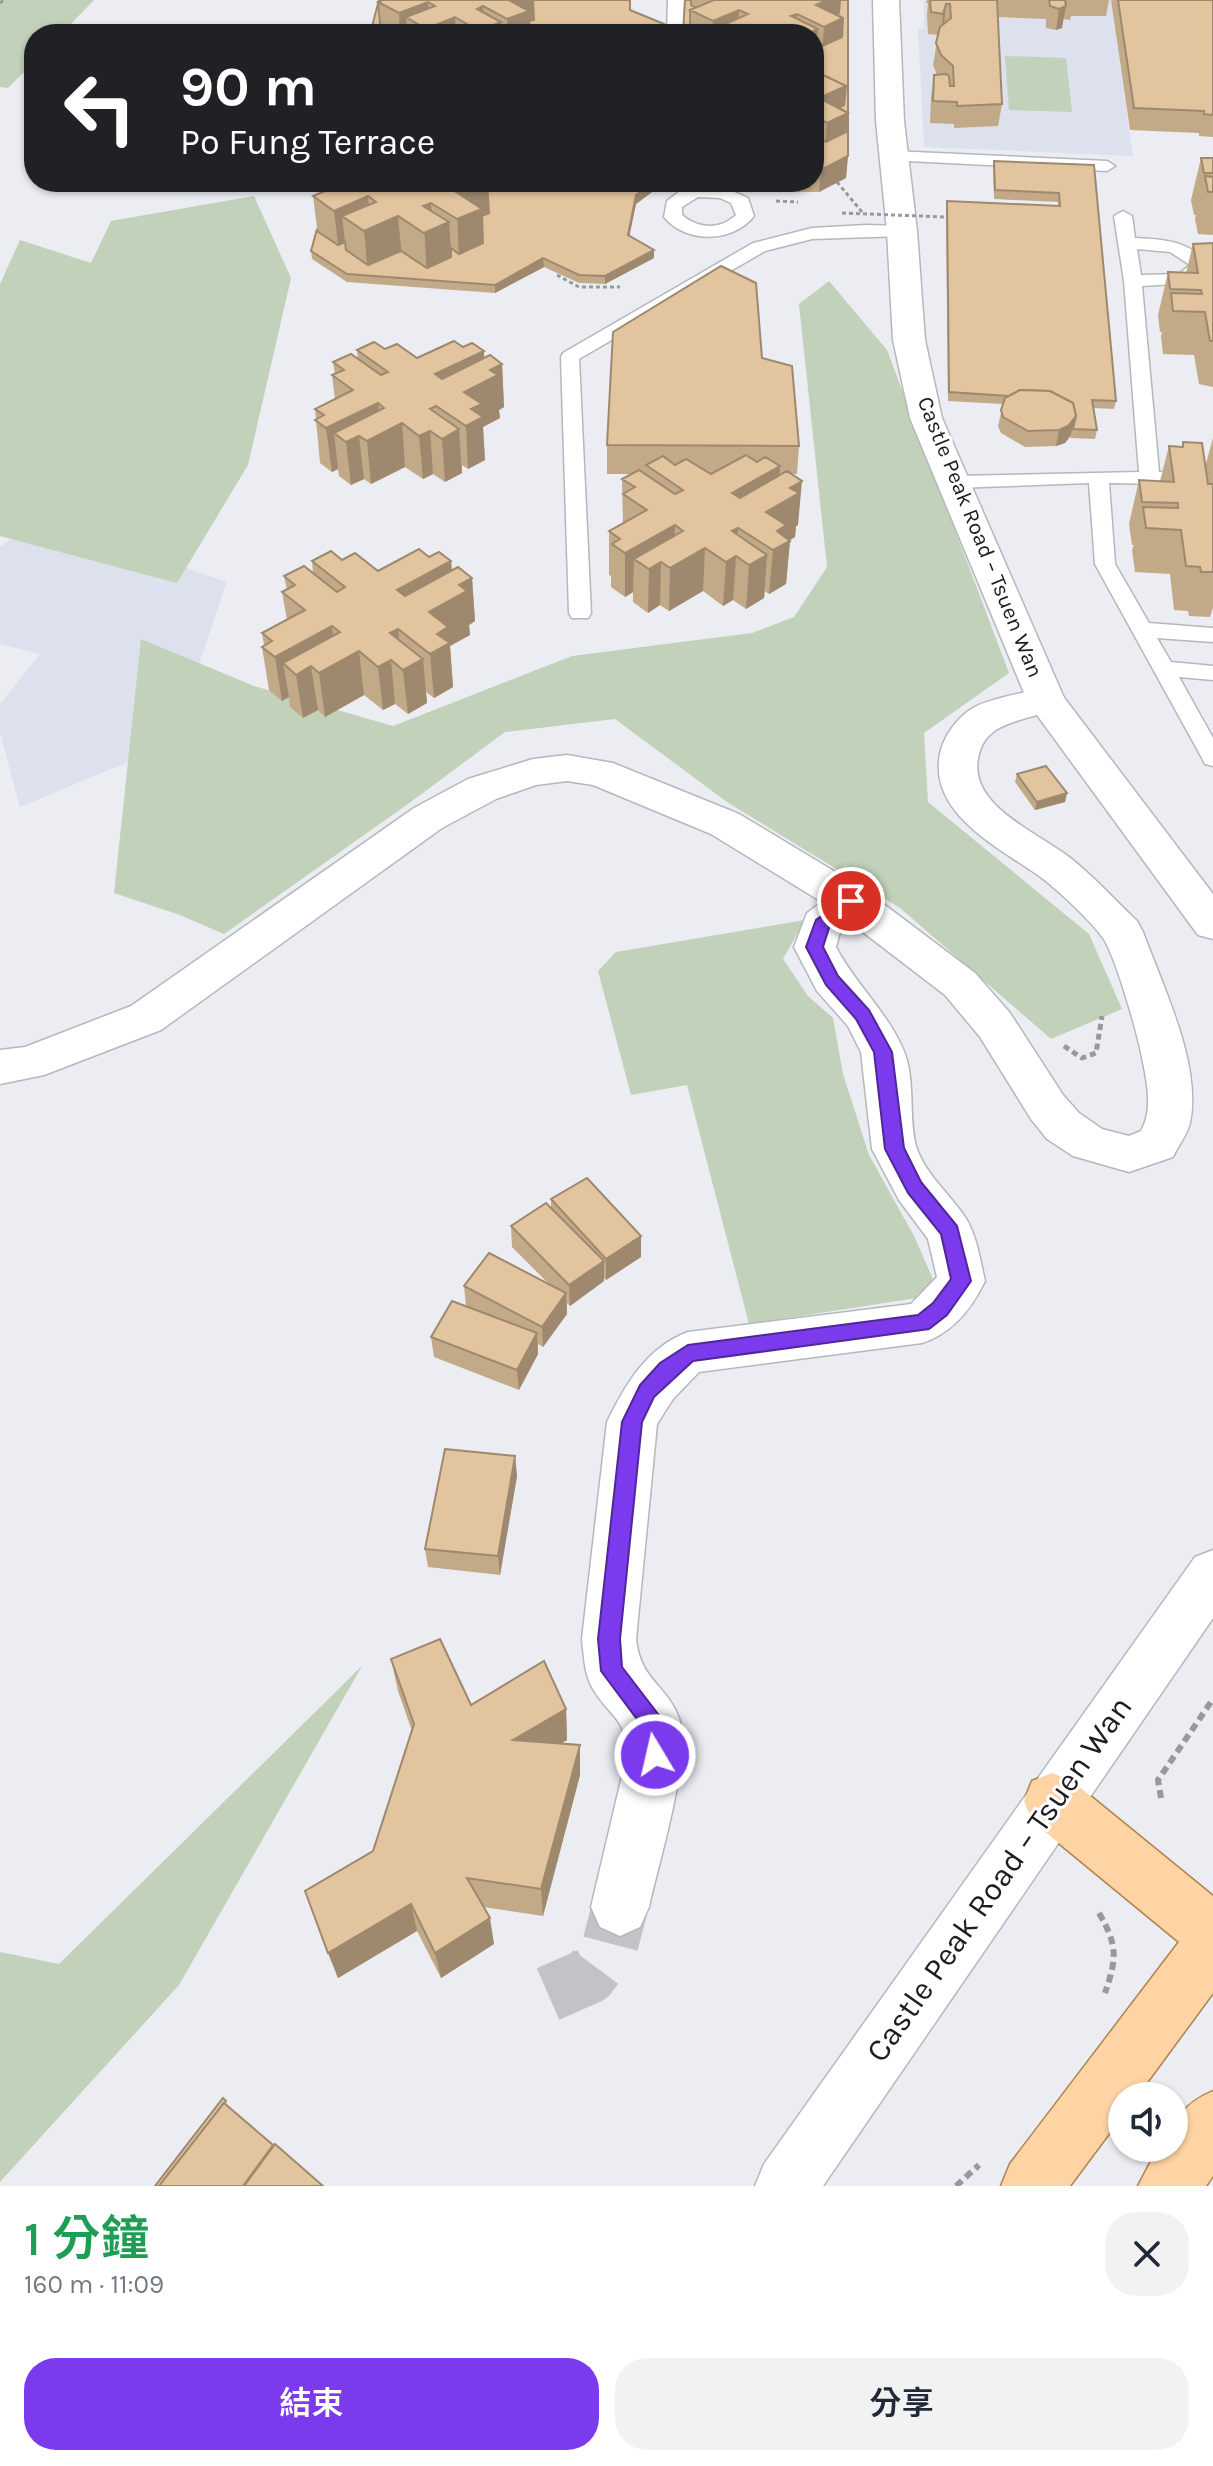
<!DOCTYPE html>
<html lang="zh-TW">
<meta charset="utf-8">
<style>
:root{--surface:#fff;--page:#f2f2f3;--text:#1f2937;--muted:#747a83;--accent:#7c3aed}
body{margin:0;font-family:Karla,"Noto Sans TC",sans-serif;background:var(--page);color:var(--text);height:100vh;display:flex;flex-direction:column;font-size:30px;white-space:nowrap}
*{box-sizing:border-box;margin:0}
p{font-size:26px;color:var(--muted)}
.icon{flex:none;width:44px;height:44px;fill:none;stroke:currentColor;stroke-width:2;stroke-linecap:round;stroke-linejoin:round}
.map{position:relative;height:2186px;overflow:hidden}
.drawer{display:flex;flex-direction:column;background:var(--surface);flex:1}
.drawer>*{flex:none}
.hud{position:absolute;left:24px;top:24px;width:800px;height:168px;border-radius:32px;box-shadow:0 2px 6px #0004;background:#202124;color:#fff;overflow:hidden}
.fabs{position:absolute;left:1108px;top:2082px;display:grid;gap:16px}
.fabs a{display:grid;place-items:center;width:80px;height:80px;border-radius:50%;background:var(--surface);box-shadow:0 2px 6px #0004;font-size:40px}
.pin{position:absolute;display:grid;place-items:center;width:68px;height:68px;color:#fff;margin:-34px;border:4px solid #fff;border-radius:50%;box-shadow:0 2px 8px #0007}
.me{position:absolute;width:88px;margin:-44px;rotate:351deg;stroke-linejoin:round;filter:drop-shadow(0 0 6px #0008)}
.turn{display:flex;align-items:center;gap:28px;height:168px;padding:0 24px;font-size:36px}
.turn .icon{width:104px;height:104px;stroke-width:2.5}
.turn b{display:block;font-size:56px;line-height:68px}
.round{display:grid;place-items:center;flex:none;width:84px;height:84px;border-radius:32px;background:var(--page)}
.summary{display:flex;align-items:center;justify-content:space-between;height:136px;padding:0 24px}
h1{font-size:48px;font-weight:600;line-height:60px;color:#1e9e55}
.action{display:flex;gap:16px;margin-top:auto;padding:16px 24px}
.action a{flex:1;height:92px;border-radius:32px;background:var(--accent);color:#fff;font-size:32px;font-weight:600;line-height:92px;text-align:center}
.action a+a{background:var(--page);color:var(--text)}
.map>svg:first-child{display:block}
.built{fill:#dce1ed}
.green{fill:#c2d1b9}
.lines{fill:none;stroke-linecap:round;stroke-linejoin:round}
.street-tunnel{stroke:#c2c3c9;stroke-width:56;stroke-dasharray:56 28;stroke-linecap:butt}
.lane-casing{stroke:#b5b7bc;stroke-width:3}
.street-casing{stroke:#b5b7bc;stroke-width:3}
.secondary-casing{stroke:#b5b7bc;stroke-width:3}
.primary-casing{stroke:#af824e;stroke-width:3}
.path-far2{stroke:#97999d;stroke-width:3;stroke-dasharray:4 3;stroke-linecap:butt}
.path-far1{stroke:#97999d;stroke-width:5;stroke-dasharray:6 4;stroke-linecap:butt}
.path{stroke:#97999d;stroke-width:6;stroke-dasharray:8 5;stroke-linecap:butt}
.lane{fill:#fff;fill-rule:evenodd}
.street{fill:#fff;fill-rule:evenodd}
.secondary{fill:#fff;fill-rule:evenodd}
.primary{fill:#fed4a4;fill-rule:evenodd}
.path-bridge{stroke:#97999d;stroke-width:3;stroke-dasharray:4 3;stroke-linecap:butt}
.wall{fill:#c2a988}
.shaded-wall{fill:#9e896f}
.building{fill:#e2c49e;stroke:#9e896f;stroke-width:2}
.route{fill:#7c3aed;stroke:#51269a;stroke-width:2}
.labels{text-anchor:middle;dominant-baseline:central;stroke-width:6;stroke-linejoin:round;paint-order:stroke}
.far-street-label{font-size:22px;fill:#1c1d1f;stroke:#fff}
.near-street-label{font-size:32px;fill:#1c1d1f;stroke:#fff}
</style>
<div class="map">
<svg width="1213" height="2186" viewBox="0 0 1213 2186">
<rect width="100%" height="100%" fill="#ebedf3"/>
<g class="built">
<polygon points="924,0 1111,0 1133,156 924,147 918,29 924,29"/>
<polygon points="67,497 115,544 227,582 194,678 193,735 20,807 0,732 0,704 40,654 0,644 0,547"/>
</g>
<g class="green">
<polygon points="0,0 94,0 61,34 34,34 34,62 8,88 0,87"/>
<polygon points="1005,56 1066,58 1072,112 1009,110"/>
<polygon points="254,196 291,278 248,465 177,583 0,536 0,284 20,240 91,263 111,221"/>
<polygon points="829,281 887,350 1009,673 924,733 928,802 1089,934 1122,1009 1051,1039 900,908 727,802 615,719 505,732 408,804 224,934 180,915 114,893 141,639 254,686 393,726 572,656 752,633 794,617 827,567 799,304"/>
<polygon points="805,920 783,959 808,996 833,1018 843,1074 869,1155 914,1236 933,1279 917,1298 749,1324 687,1085 631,1095 598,971 616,952"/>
<polygon points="362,1666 179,1985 0,2182 0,1952 59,1964"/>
</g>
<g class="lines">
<polyline class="street-tunnel" points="548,1994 589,1976 609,1949 620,1907"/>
<g class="lane-casing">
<g id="lane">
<polygon points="668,0 684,0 683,34 667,34"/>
<polygon points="893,151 1107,161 1115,166 1107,171 887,160 885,156 887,152"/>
<path d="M703,187L732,191L748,198L754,216C733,243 686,244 664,217L667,201L680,191ZM698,197L720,198L731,203L736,215C720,230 698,229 682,215V207Z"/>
<path d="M1123,211L1132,216L1135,238C1163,239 1191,241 1209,265L1190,283L1142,286L1159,472L1213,473V485L1109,483L1115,564L1149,623L1213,628V642L1157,638L1171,662L1213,666V680L1179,677L1213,738V766L1205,764L1202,758L1095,564L1089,483L955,488L945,482L955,476L1139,472L1124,281L1114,216ZM1137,249L1170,252L1190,265L1179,274L1141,275Z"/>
<polygon points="866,225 902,226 911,231 902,236 812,239 765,251 579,359 591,613 588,618 572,618 569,613 561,357 563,353 753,243 812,228"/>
</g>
</g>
<g class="street-casing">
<g id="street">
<path d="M1046,687L1059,691L1213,894V939L1198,935L1037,715C1010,723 983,727 978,759C969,808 1044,835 1074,861C1096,879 1116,901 1137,921L1143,932C1163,987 1202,1065 1190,1123C1187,1135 1178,1146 1173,1157L1129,1172L1073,1156L1047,1139L1031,1119L980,1037L945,995L851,923L840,932L836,947C855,984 886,1010 903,1049C916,1078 908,1116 916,1146C924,1173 950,1194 965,1217C977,1235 980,1260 985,1281C971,1310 952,1333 922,1343L699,1372L673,1399L657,1424L636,1639C640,1680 666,1684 679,1718C692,1757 658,1864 649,1907L640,1927L620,1936L600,1927L591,1907L627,1755C625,1715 611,1719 593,1689C584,1674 584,1656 582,1639L607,1422C625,1385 647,1347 688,1332L911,1304L937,1277L928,1239L899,1200L872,1149L861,1052L848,1026L817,991L794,947L807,913L822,902L711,834L593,785L567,781L536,785L496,799L442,828L161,1030L44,1075L0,1084V1050L25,1047L131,1006L414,808L468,779L533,759L567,755L613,763L739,814L865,890L975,973L1010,1013L1063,1095L1079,1113L1102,1129L1129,1136L1141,1131C1155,1106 1145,1074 1140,1048C1135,1026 1115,955 1103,938C1090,920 1060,892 1042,878C1002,849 928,815 940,754C943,738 956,719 970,710C985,699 1026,693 1046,687Z"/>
<polygon points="1213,1550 1213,1618 823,2186 755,2186 764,2164 1195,1557"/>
</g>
</g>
<g class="secondary-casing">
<polygon id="secondary" points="873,0 899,0 904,121 917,231 925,340 942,418 1065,700 1059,709 1046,713 1033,709 1027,700 910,418 893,340 887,231 876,121"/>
</g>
<g class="primary-casing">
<g id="primary">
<polygon points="1052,1773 1072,1781 1213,1896 1213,1993 1137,2096 1122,2096 1122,2116 1070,2186 1001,2186 1010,2164 1179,1942 1032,1821 1024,1801 1032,1781"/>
<path d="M1213,2091V2176L1206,2186H1138L1158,2148H1174C1174,2116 1184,2104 1213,2091Z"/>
</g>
</g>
<g class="path-far2">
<polyline points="0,3 4,0"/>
<polyline points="776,201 798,202"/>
<polyline points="557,275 579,287 620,287"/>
</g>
<polyline class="path-far1" points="1064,1046 1082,1058 1096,1053 1102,1016"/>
<g class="path">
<polyline points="1161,1798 1158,1780 1213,1699"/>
<path d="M1099,1913C1118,1946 1117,1958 1105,1993"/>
<polyline points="956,2186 979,2165"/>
</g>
<use href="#lane" class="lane"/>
<use href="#street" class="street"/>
<use href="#secondary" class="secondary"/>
<use href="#primary" class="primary"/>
<g class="path-bridge">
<polyline points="837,182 862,212"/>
<polyline points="842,213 946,217"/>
</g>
</g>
<g class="wall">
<polygon points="379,0 630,10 664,34 370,34"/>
<polygon points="685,0 848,0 848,156 846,178 819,192 763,192 743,182 814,182 814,34 683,34"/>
<polygon points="927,0 1109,0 1106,16 1071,16 1070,20 1063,19 1062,28 1056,30 1046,28 1046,19 998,17 1002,104 998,126 954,128 954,124 930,123 931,97 934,75 937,75 933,65 938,35 928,34 927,14 928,3 926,3"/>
<polygon points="1111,0 1213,0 1213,137 1199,136 1199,133 1130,130"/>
<polygon points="1201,158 1213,158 1213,235 1198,234 1195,219 1196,215 1194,215 1191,200"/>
<polygon points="994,161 1094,165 1116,401 1114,409 1094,408 1097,430 1095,439 1070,438 1071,435 1065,443 1056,446 1025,447 1001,433 998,426 1003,404 948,401 946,209 947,201 1058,206 1058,202 994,199 993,169"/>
<polygon points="324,182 657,182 656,189 636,204 629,235 654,250 654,258 605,284 579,283 544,267 495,293 347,282 312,259 311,251 317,228 313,196 325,191"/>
<polygon points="1213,243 1213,387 1199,384 1194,355 1163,354 1161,336 1162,332 1160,332 1158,315 1168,272 1186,273 1193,244"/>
<polygon points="463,347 484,351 484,358 502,364 504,407 499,410 500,418 483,427 485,460 468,469 462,465 462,473 445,482 433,474 423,479 405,467 371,484 364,479 351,485 339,476 338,469 332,472 320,463 315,409 335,399 332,375 335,374 333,362 358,360 357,350 385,349 417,358"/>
<polygon points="762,358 799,446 797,474 791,474 798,525 796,526 795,537 790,540 786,584 769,594 765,591 764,598 746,609 733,600 723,606 703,591 669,611 660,605 648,613 633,602 633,592 625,597 611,587 611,576 609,575 609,531 623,524 622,479 632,474 607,474 607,445"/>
<polygon points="1213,438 1213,607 1210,617 1189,616 1188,611 1174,610 1170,574 1135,572 1132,550 1134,545 1132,545 1129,524 1139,480 1160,481 1169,446 1182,447 1183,442 1205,467"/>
<polygon points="429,557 451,561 452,571 472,578 475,621 469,625 470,635 450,646 453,687 434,698 426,692 427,703 408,714 395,704 383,710 364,695 325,717 318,710 303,718 290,707 289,697 282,701 269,690 262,647 264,645 262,633 287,620 282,592 287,590 284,576 313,573 312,561 342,560 378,571"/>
<polygon points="1017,774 1067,793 1065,802 1035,810 1015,782"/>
<polygon points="551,1199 641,1236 641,1257 606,1280 604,1278 604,1281 570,1306 567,1303 567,1314 543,1347 538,1344 538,1354 519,1390 434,1357 431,1337 466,1306 464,1286 548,1283 512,1247 511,1226 551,1208"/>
<polygon points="515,1456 517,1476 500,1575 428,1567 425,1549"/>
<polygon points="391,1659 471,1705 566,1709 567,1740 561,1744 580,1775 543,1916 483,1907 494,1944 441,1978 417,1931 338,1978 305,1891 373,1851 412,1731 398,1691"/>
</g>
<g class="shaded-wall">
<polygon points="470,0 533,0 534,27 530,34 508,34 507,19 483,6 484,29 501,22 501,34 479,34"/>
<polygon points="827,0 840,0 843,18 840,59 821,68 824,27 797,14 795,34 783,9"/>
<polygon points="428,2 430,27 455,17 456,34 426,34 426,29 406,17 407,34 400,34 399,13"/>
<polygon points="946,4 944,26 941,36 943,14"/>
<polygon points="1066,6 1062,28 1056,30 1059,9"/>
<polygon points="739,10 738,34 721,26 721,34 712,34 713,21"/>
<polygon points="771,25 770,34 751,34"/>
<polygon points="818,29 814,70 814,34 807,34"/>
<polygon points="846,86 848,113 844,154 824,164 827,123 819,98"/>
<polygon points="821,126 818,167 814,169 814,129"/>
<polygon points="848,156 846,178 819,192 821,170"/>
<polygon points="479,182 487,182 489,221 484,251 459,262 457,211 431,203 433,230 449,222 452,265 427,276 423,206"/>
<polygon points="655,182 657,182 656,189 636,204 628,243 628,235 636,195"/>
<polygon points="368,196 371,228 398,216 402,259 368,274 364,231 342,216 346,250 339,253 334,211"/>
<polygon points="654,250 654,258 605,284 605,276"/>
<polygon points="543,258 544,267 495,293 495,285"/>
<polygon points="484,351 485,381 490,370 502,364 504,407 499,410 500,418 483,427 485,460 468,469 465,404 435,374"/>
<polygon points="378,403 381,434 402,423 405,467 371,484 367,441 359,436 364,479 351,485 346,442 334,433 338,469 332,472 326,428"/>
<polygon points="1076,416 1073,429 1072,429 1071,435 1065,443 1056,446 1059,430"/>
<polygon points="459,429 462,473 445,482 442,439"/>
<polygon points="430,431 433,474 423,479 419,436"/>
<polygon points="780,466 777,506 790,488 802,481 798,525 796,526 795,537 785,543 790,541 786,584 769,594 773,550 738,528 733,600 723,606 726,562 732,493"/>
<polygon points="675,525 674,566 705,548 703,591 669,611 670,568 661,562 660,605 648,613 649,569 634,559 633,592 625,597 625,553"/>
<polygon points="767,555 764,598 746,609 749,565"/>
<polygon points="451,561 454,598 459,585 472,578 475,621 469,625 470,635 450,646 453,687 434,698 430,654 397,590"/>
<polygon points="332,626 337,663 359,651 364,695 325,717 319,673 311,666 318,710 303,718 296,675 283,663 289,697 282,701 275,657"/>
<polygon points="398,629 402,669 390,633"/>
<polygon points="423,659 427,703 408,714 403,670"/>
<polygon points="391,660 395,704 383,710 378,667"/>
<polygon points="1067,793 1065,802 1035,810 1037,802"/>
<polygon points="641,1236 641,1257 606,1280 606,1259"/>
<polygon points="604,1261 604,1281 570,1306 569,1285"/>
<polygon points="566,1293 567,1314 543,1347 542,1327"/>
<polygon points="537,1333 538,1354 519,1390 517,1370"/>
<polygon points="515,1456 517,1476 500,1575 498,1556"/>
<polygon points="566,1709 567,1740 516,1771 513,1740"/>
<polygon points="580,1745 580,1775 543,1916 541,1889"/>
<polygon points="411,1904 417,1931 338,1978 328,1953"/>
<polygon points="490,1918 494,1944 441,1978 435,1953"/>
</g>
<g class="building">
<polygon points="379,0 383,0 378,2 381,34 370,34"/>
<polygon points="383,0 509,0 529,11 507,19 483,6 477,9 501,22 479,31 455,17 426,29 406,17 435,6 428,2 399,13 378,2"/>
<polygon points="533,0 630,0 630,10 664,24 663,34 530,34 529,21 534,20"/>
<polygon points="685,0 691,0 691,5 696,8 690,10 690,29 699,34 683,34"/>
<polygon points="714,0 827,0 816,5 843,18 824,27 797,14 791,16 818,29 807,34 790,34 771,25 751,34 738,34 721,26 748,14 739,10 713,21 690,10"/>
<polygon points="840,0 848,0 848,113 838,108 844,105 846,86 821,74 814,77 814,49 816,48 817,43 822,46 842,37 843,18 836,14 839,13"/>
<polygon points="930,0 997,0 1002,104 957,106 957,102 933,101 934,75 946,74 949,76 950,86 954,86 953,66 941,55 936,43 940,27 951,18 950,4 946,4 943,14 931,12"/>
<polygon points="1049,0 1065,0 1066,6 1059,9 1050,6"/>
<polygon points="1118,0 1213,0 1213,115 1204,114 1204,111 1134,108"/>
<polygon points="821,74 846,86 819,98 848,113 827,123 814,116 814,77"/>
<polygon points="848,113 848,156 821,170 814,170 814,148 820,145 820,139 826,142 846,132"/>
<polygon points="814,122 821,126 814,129"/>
<polygon points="1201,158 1213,158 1213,173 1204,173"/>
<polygon points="994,161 1094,165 1116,401 1092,400 1097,430 1073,429 1076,416 1073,403 1050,391 1020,390 1009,396 949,392 947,201 1060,206 1059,193 995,190"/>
<polygon points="1205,176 1213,177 1213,192 1208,192"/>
<polygon points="346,182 479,182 456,192 482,209 457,219 431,203 423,206 449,222 424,233 398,216 364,231 342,216 376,202 368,196 334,211 313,196"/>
<polygon points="487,182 655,182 636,195 628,235 654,250 605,276 579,275 543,258 495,285 347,274 311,251 317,229 317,231 338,245 345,242 346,250 368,265 401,251 427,268 451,257 451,248 459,254 483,243 482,216 489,213"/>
<polygon points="1213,243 1213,341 1210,341 1205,312 1173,311 1171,293 1202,294 1201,290 1170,289 1168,272 1198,273 1193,244"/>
<polygon points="721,266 756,283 762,358 792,366 799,446 607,445 613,332"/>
<polygon points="454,341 463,347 472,343 484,351 435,374 442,379 490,355 502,364 490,370 498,375 464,392 482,404 471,409 483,417 466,426 436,406 430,409 459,429 442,439 430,431 419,436 402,423 367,441 359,436 346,442 334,433 384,408 378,403 326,428 315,420 324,415 315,409 353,390 332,375 344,370 333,362 351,354 381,375 388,372 357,350 374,342 385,349 397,344 417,358"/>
<polygon points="1020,390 1050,391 1073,403 1076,416 1068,426 1059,430 1028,431 1003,417 1001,410 1005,398"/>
<polygon points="1183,442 1202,443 1208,484 1213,484 1213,572 1201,572 1200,567 1186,566 1181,530 1146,528 1143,507 1178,508 1178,503 1142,502 1139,480 1174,482 1169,446 1183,447"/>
<polygon points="746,455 757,462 765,457 780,466 732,493 740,498 787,471 802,481 790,488 799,493 766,512 786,525 777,531 790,541 773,550 738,528 732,531 767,555 749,565 736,556 726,562 705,548 670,568 661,562 649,569 634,559 683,531 675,525 625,553 612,544 620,539 609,531 647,510 623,494 635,487 622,479 639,470 675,494 683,490 646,465 663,456 675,465 686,459 711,474"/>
<polygon points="419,549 429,557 439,552 451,561 397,590 405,596 458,567 472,578 459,585 467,591 429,612 448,627 437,634 450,643 430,654 398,629 390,633 423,659 403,670 391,660 378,667 359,651 319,673 311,666 296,675 283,663 340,632 332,626 275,657 262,647 272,641 262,633 305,610 282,592 295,585 284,576 304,566 337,592 345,587 312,561 331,551 342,560 355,553 378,571"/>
<polygon points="1046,766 1067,793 1037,802 1017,774"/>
<polygon points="587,1178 641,1236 606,1259 551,1199"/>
<polygon points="546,1203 604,1261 569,1285 511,1226"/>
<polygon points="489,1253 566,1293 542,1327 464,1286"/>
<polygon points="452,1301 537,1333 517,1370 431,1337"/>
<polygon points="445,1449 515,1456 498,1556 425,1549"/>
<polygon points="440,1639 471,1705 544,1661 566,1709 513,1740 580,1745 541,1889 467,1878 490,1918 435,1953 411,1904 328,1953 305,1891 373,1851 414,1724 391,1659"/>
<polygon points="223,2098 226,2101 225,2103 224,2103 159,2186 155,2186"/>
<polygon points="224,2103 273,2145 243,2186 159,2186"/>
<polygon points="275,2144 323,2186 244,2186"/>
</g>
<polygon class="route" points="851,895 860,901 829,928 823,947 838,976 869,1010 892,1052 904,1148 921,1182 957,1226 971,1281 947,1315 929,1329 693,1361 654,1397 642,1422 620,1639 622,1667 664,1722 667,1755 663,1763 655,1767 647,1763 642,1726 601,1671 598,1639 622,1422 640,1385 660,1363 688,1345 918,1315 933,1303 951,1279 941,1234 908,1193 885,1149 874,1052 856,1019 826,985 806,947 816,920"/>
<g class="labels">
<g class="far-street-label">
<text transform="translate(980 537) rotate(68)">Castle Peak Road – Tsuen Wan</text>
</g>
<g class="near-street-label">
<text transform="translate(999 1879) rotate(-55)">Castle Peak Road – Tsuen Wan</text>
</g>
</g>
</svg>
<div class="fabs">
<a><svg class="icon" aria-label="sound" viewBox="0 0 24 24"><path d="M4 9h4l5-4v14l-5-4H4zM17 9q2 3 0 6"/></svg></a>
</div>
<div class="pin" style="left:851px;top:901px;background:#d93025"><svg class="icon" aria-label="arrive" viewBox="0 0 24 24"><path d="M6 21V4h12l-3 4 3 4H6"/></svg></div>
<svg class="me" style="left:655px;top:1755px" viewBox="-20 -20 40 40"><circle r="17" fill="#7c3aed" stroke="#fff" stroke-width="3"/><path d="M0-11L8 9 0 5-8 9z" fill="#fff"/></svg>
<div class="hud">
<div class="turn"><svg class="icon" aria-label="left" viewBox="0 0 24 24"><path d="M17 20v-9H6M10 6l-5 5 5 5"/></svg><div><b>90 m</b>Po Fung Terrace</div></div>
</div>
</div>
<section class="drawer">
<div class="summary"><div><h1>1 分鐘</h1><p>160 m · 11:09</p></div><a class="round"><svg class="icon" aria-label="close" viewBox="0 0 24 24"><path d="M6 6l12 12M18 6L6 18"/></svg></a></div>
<div class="action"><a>結束</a><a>分享</a></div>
</section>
